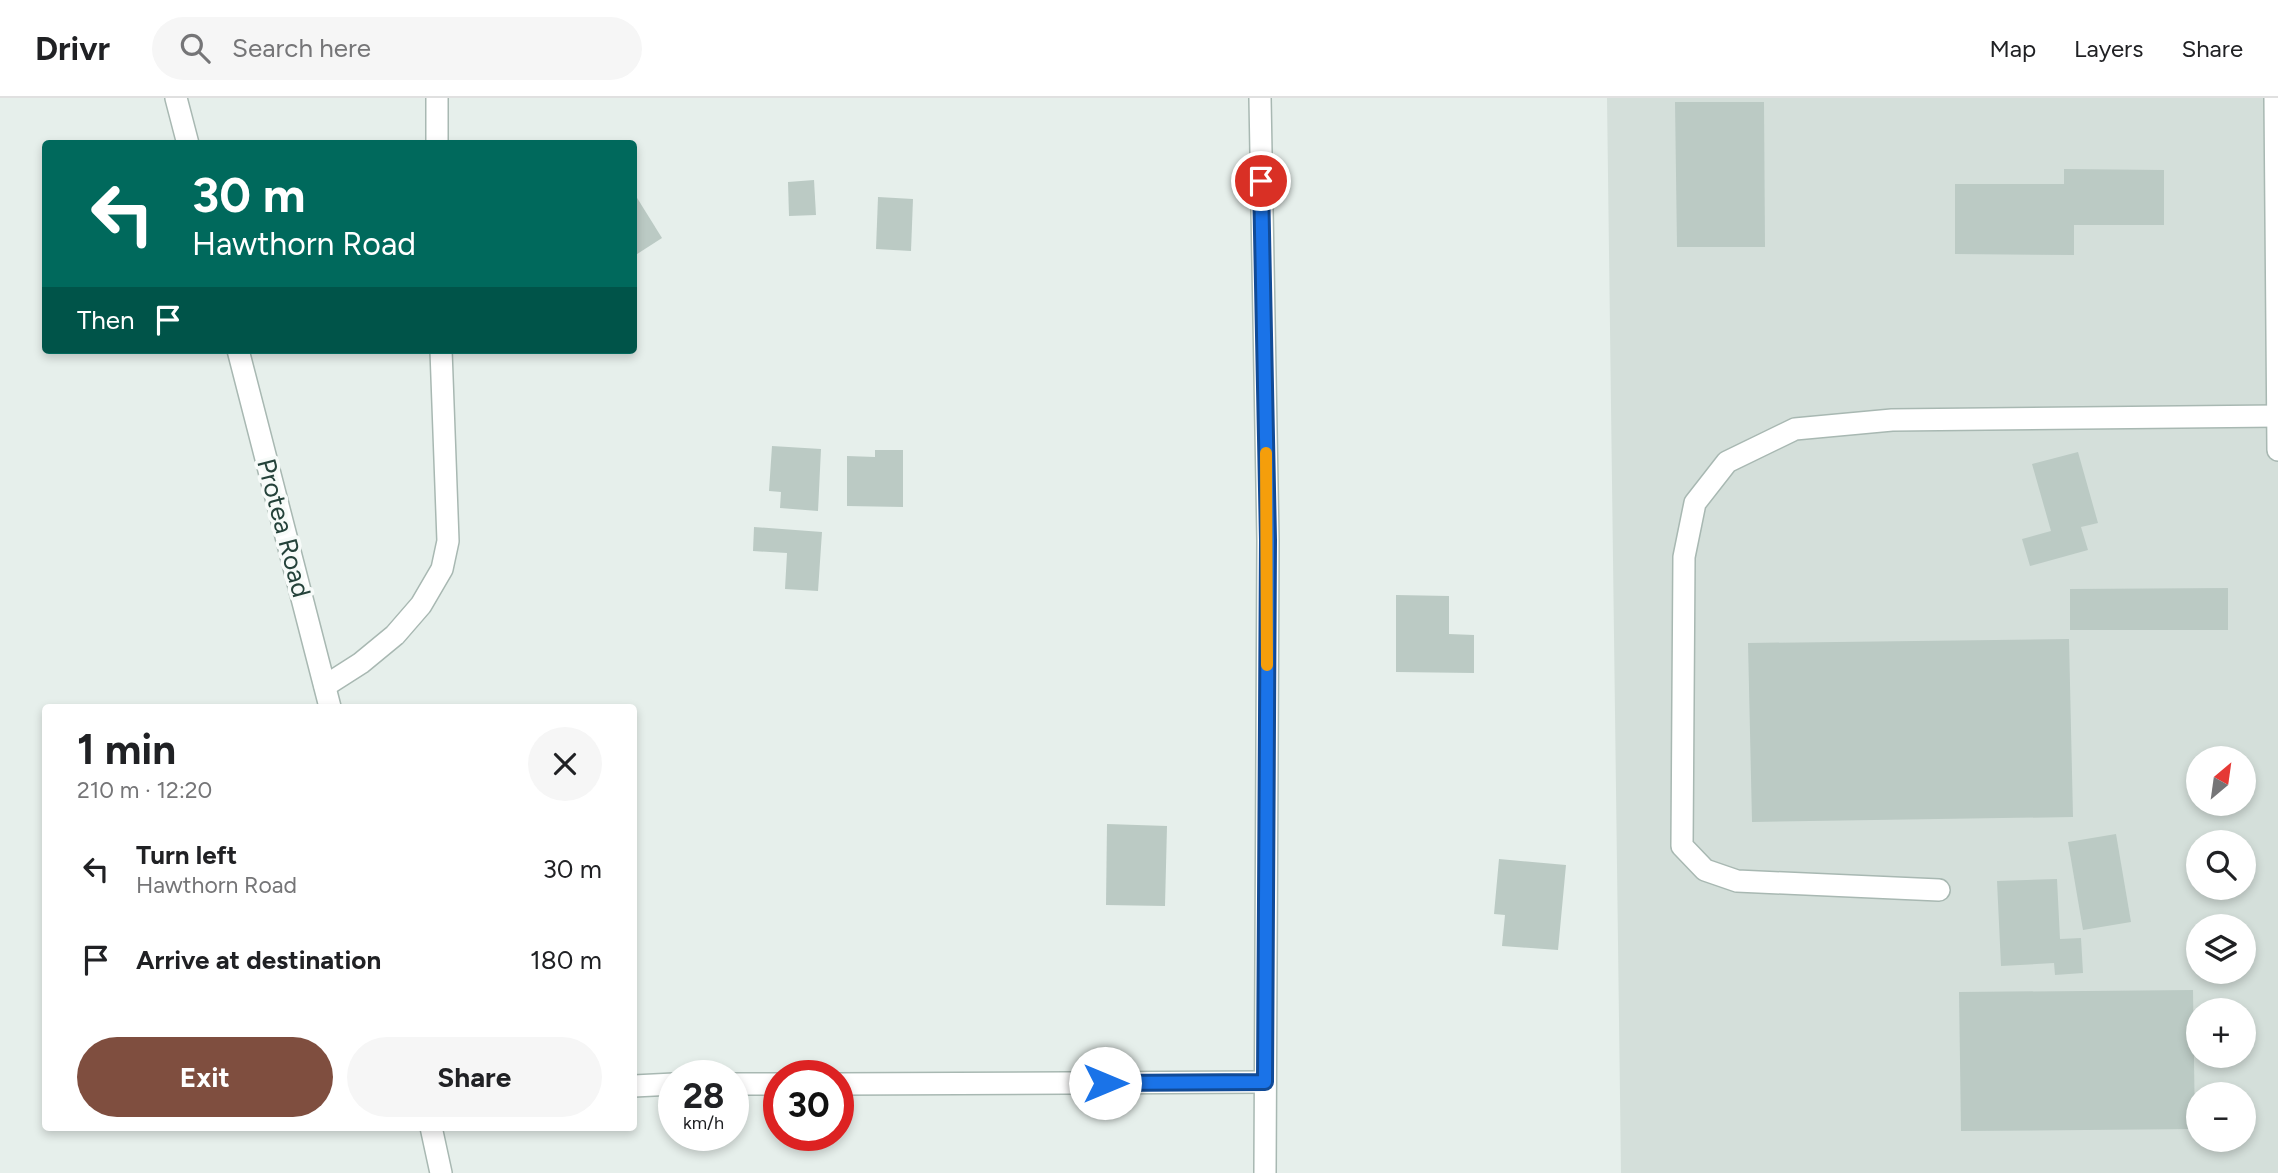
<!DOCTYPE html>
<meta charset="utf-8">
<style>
:root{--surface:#fff;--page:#f6f6f6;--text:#202124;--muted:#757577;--line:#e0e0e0;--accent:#7f4e3f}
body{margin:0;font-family:Figtree,sans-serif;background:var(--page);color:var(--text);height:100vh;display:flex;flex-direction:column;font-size:26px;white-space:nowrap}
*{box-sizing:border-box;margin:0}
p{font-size:23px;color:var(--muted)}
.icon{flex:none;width:38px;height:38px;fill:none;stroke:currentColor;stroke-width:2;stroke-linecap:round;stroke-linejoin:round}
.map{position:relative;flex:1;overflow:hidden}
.panel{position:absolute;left:42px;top:606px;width:595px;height:427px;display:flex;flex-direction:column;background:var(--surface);border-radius:7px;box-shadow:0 4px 10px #0003}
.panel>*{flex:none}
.top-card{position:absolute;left:42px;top:42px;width:595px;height:214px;border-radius:7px;box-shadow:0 4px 10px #0003;background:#00695c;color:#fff;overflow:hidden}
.needle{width:46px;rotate:29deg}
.buttons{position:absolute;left:2186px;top:648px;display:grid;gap:14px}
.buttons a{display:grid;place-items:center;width:70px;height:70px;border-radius:50%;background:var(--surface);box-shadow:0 4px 10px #0003;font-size:35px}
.speed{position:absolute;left:658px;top:962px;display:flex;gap:14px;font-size:35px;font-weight:700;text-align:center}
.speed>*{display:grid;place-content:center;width:91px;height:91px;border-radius:50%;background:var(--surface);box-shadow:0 4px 10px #0003;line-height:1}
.speed small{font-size:18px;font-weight:400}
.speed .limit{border:10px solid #d22;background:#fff;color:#111}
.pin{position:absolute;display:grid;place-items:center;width:60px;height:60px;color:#fff;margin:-30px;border:4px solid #fff;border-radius:50%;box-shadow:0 2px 7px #0007}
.me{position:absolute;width:77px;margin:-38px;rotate:90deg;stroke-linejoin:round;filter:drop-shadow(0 0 5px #0008)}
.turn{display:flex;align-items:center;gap:24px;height:147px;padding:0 35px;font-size:32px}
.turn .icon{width:91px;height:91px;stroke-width:2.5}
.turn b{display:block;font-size:49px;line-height:60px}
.then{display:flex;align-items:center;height:66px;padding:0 35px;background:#0003;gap:14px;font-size:26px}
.round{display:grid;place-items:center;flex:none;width:74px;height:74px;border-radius:37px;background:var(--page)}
.overview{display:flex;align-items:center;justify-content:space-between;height:119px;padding:0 35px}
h1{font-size:42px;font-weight:700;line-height:52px}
.primary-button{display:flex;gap:14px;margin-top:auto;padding:14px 35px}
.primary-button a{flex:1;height:80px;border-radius:42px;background:var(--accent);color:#fff;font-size:28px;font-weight:700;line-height:80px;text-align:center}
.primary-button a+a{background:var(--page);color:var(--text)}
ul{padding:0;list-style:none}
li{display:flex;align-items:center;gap:21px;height:91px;padding:0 35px}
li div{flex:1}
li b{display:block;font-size:26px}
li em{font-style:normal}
header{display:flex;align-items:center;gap:42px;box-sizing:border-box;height:98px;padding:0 35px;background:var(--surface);border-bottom:2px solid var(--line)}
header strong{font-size:33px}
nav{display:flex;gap:38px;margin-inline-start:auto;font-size:24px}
.search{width:490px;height:63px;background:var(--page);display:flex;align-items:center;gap:18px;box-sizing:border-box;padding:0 24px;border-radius:38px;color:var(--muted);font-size:26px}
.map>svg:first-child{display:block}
.built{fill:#d4dfda;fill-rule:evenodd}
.building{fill:#bbcac4}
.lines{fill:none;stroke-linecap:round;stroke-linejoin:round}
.service-casing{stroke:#a8b8b2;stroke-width:24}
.minor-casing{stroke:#a8b8b2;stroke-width:24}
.service{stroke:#fff;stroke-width:21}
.minor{stroke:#fff;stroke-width:21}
.route-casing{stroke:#114b97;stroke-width:18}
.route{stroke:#1a73e8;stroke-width:12}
.slow{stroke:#f59e0b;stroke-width:12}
.labels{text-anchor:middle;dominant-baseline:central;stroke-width:7;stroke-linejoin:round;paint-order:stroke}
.street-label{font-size:26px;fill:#24423a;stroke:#f7fbf9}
</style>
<header>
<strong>Drivr</strong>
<div class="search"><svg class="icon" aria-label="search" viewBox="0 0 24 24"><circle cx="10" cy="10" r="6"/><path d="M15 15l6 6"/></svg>Search here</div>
<nav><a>Map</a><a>Layers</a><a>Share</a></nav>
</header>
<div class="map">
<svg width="2278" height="1075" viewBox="0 0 2278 1075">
<rect width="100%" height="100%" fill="#e6efeb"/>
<path class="built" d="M1607,0H2278V1075H1621ZM2198,660H2244V705H2198ZM2198,744H2244V789H2198ZM2198,828H2244V873H2198ZM2198,912H2244V957H2198ZM2198,996H2244V1041H2198Z"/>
<g class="building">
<polygon points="1675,4 1764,4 1765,149 1677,149"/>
<polygon points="2064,71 2164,72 2164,127 2074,127 2074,157 1955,156 1955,86 2064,86"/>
<polygon points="814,82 816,117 789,118 788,84"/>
<polygon points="634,95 662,140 634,158"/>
<polygon points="878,99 913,101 911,153 876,151"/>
<polygon points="772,348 821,351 818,413 780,410 781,394 769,393"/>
<polygon points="875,352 903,352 903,409 847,408 847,358 875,359"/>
<polygon points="2078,354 2098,425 2081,429 2088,452 2030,468 2022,441 2051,433 2032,366"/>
<polygon points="754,429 822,434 818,493 785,491 787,455 753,453"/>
<polygon points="2228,490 2228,532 2070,532 2070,491"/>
<polygon points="1396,497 1449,498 1449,536 1474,537 1474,575 1396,574"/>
<polygon points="2069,541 2073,719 1752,724 1748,545"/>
<polygon points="1107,726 1167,728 1165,808 1106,807"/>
<polygon points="2116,736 2131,824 2083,832 2068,744"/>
<polygon points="1499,761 1566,767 1558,852 1502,848 1505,817 1494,816"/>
<polygon points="2057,781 2060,841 2081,840 2083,875 2055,877 2054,865 2001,868 1997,783"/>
<polygon points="2193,892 2195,1031 1961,1033 1959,894"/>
</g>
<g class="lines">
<g class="service-casing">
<polyline id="service" points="1939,792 1737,783 1705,772 1682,748 1684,459 1695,405 1727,364 1795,331 1892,322 2278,318"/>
</g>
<g class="minor-casing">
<g id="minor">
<polyline points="176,0 188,46"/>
<polyline points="437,0 437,46"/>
<polyline points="1260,0 1268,442 1265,1075"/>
<polyline points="2275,0 2278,352"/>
<polyline points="238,252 330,609"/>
<polyline points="325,588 361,565 395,537 421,507 442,471 448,443 441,252"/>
<polyline points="733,986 779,986"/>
<polyline points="838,986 1265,984"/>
<polyline points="634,988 674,986"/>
<polyline points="431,1029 441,1075"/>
</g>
</g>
<use href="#service" class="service"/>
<use href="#minor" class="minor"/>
</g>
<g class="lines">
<g class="route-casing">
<polyline id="route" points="1105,985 1265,984 1268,442 1261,83"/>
</g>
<use href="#route" class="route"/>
<polyline class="slow" points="1266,355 1267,567"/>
</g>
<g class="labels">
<g class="street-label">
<text transform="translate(284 430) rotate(75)">Protea Road</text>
</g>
</g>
</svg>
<div class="buttons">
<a><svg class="needle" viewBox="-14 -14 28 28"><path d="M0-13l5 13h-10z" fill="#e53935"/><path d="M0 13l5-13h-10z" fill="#757577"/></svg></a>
<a><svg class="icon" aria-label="search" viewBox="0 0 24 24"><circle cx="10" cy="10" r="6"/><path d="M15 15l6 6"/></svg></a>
<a><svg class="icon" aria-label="layers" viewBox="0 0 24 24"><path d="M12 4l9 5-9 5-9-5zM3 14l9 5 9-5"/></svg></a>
<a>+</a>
<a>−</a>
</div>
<div class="speed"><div>28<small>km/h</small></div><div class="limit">30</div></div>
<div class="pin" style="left:1261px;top:83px;background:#d93025"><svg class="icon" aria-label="arrive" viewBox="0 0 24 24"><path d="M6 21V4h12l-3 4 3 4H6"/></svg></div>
<svg class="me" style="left:1105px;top:985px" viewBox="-20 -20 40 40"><circle r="19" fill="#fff"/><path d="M0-13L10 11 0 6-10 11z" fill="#1a73e8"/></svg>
<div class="top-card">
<div class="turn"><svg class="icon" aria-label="left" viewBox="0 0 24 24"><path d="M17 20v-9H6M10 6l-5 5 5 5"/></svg><div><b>30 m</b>Hawthorn Road</div></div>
<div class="then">Then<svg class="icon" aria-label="arrive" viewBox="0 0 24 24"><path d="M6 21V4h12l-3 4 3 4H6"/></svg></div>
</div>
<section class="panel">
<div class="overview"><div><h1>1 min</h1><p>210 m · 12:20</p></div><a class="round"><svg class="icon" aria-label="close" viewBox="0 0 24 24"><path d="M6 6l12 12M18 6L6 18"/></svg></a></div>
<ul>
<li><svg class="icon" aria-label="left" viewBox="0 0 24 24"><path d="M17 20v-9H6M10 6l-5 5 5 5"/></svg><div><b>Turn left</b><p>Hawthorn Road</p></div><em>30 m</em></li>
<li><svg class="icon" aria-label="arrive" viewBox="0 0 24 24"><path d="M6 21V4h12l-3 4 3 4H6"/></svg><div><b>Arrive at destination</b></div><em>180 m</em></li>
</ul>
<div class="primary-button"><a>Exit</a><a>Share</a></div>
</section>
</div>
